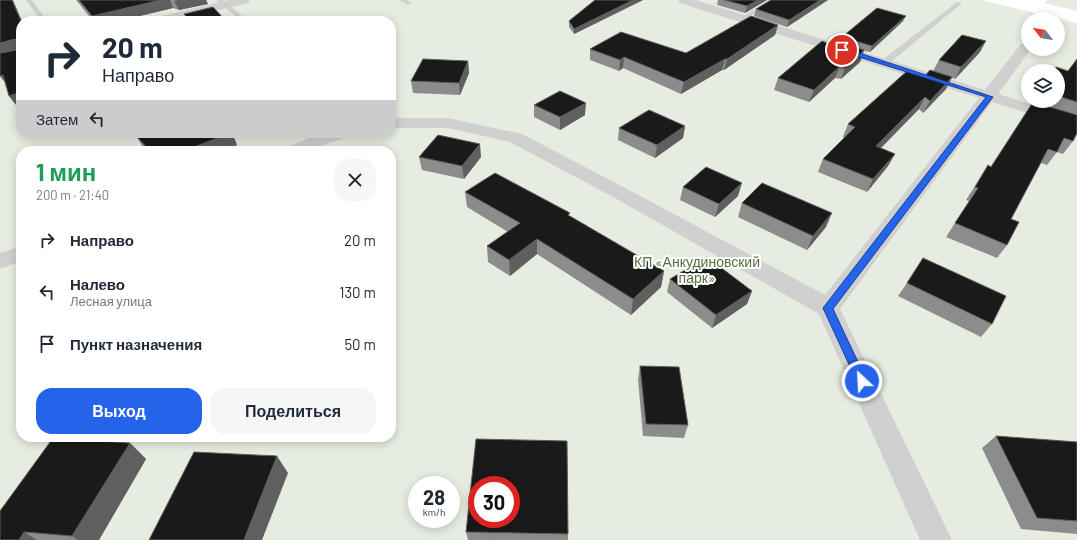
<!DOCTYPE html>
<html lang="ru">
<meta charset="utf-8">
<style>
:root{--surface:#fff;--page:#f6f6f7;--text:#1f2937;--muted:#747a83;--accent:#2563eb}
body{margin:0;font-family:Barlow,sans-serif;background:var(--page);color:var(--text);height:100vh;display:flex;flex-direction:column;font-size:15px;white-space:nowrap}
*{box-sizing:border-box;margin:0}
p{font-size:13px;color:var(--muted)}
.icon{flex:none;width:22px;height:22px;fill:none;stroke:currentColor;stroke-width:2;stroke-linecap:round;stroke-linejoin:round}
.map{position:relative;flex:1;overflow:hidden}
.side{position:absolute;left:16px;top:146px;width:380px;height:296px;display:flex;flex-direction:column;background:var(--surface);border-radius:16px;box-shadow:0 2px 10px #0003}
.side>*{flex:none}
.guide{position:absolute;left:16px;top:16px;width:380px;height:122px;border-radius:16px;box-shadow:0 2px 10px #0003;background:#fff;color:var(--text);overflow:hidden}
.needle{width:26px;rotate:301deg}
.buttons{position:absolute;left:1021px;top:12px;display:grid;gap:8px}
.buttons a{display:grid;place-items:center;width:44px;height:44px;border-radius:50%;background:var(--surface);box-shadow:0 2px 10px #0003;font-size:20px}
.speed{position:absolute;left:408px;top:476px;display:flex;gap:8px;font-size:20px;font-weight:700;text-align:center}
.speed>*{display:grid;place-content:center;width:52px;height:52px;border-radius:50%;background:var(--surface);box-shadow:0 2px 10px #0003;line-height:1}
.speed small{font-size:10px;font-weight:400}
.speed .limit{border:6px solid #d22;background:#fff;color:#111}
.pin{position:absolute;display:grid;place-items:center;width:34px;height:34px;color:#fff;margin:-17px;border:2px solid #fff;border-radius:50%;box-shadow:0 1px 4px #0007}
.me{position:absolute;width:44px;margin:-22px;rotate:335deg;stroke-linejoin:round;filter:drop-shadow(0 0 3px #0008)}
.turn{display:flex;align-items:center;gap:14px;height:84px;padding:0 20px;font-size:18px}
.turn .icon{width:52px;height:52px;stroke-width:2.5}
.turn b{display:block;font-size:28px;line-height:34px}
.then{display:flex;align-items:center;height:38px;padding:0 20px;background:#0003;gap:8px;font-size:15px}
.round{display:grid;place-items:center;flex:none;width:42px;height:42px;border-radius:16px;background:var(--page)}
.headline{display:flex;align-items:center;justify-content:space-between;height:68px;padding:0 20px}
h1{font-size:24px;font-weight:700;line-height:30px;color:#1e9e55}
.button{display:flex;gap:8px;margin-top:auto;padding:8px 20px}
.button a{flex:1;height:46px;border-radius:16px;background:var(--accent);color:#fff;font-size:16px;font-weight:700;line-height:46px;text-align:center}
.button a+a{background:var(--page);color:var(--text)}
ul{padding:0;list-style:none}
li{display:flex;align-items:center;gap:12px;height:52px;padding:0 20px}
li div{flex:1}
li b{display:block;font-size:15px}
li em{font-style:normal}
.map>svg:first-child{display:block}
.green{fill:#e6ecdf;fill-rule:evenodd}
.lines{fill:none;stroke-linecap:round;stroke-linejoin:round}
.service{fill:#d0d0d0;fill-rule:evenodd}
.minor{fill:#d0d0d0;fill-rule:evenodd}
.wall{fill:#8c8c8c}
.shaded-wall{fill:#5f5f5f}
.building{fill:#1a1a1a;stroke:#5f5f5f;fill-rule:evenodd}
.route{fill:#2563eb;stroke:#184099}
.labels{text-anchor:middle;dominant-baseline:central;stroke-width:4;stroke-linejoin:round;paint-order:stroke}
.park-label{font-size:14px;fill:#56703f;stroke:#fff}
</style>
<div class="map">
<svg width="1077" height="540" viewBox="0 0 1077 540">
<rect width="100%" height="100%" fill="#fff"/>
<g class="green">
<path d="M0,0H981L1077,23V540H0ZM1028,19H1058V49H1028ZM21,21H391V133H21ZM1028,71H1058V101H1028ZM21,151H391V437H21ZM417,485H451V519H417ZM477,485H511V519H477Z"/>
<polygon points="1048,0 1077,0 1077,11 1044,3"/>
</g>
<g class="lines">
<g class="service">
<polygon points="26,0 32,0 47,21 41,21"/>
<polygon points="216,0 223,0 248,21 241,21"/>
<polygon points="399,0 407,0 411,3 408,5"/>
<polygon points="770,0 778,0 745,19 740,18"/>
<polygon points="957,2 962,3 887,65 881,65 881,61"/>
</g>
<g class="minor">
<polygon points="229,0 250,0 248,3 173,21 151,21 153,18"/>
<polygon points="678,0 696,0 985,90 1021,44 1028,43 1028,49 1031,49 998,94 1077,119 1077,129 992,102 840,309 952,540 920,540 819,314 615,198 510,142 448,128 391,128 391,118 448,118 522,134 629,190 825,295 979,98 680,3"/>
<polygon points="324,133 348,133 346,137 308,151 283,151 286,147"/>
<polygon points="21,246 21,261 0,269 0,253"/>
</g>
</g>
<g class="wall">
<polygon points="76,0 206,0 208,4 179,10 173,8 119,21 93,21"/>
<polygon points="595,0 643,0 574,34 569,27 569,21"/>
<polygon points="718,0 767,0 745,13 717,5"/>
<polygon points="828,0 787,27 754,16 756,9"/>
<polygon points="184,14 226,21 188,21"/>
<polygon points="903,21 870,52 864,51 860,62 841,79 835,78 809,102 774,90 778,78 829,44 840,43 842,37"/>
<polygon points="778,25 775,35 724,70 722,70 681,94 623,68 619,71 590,60 590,49 686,53"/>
<polygon points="980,52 955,79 952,78 946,89 923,113 919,109 881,148 895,154 888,166 867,192 818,172 823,159 844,138 843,137 848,124 933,71 939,60"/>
<polygon points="1077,59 1077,133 1073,141 1063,154 1057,152 1047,165 1041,163 1011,219 1007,245 997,258 946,237 969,201 966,200 980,178 991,167 1034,101 1058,101 1058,71 1068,71"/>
<polygon points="468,61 469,73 460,95 413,93 411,81"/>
<polygon points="534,105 585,115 560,130 534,117"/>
<polygon points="685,126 683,138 655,158 618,140 619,128"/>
<polygon points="149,133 232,133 237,145 223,151 145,151 137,137"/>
<polygon points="419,157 481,157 464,179 422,170"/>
<polygon points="683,187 738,196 715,217 680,200"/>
<polygon points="465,192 570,216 664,271 661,287 631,315 537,254 510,276 488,262 487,246 508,232 467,207"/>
<polygon points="742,203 826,227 807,250 738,217"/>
<polygon points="670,279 752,291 747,304 712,328 667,292"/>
<polygon points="907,283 992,324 981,337 898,296"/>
<polygon points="640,366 688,425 684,438 643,436 638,379"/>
<polygon points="996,436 1077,442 1077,534 1021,529 982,448"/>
<polygon points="130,443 146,459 99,540 0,540"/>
<polygon points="466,532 568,534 568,540 468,540"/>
</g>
<g class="shaded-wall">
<polygon points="12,0 13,0 22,21 21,21"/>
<polygon points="161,0 170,0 173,8 119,21 95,21 92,16"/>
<polygon points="178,0 206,0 208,4 179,10 174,1"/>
<polygon points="633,0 643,0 574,34 574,29"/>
<polygon points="758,0 767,0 745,13 747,6"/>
<polygon points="820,0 828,0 787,27 789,20"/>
<polygon points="906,16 903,21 870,52 872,46"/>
<polygon points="778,25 775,35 724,70 727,59"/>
<polygon points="15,39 21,49 0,53 0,43"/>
<polygon points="986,41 980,52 955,79 961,67"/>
<polygon points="864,50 860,62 841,79 845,68"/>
<polygon points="624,57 623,68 619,71 620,60"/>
<polygon points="725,59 722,70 681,94 684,82"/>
<polygon points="468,61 469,73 460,95 459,83"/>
<polygon points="840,66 835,78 809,102 814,90"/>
<polygon points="3,75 7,85 0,76"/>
<polygon points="952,77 946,89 923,113 930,101"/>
<polygon points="21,92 21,104 16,105 9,96"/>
<polygon points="925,97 919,109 870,159 876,146"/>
<polygon points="586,103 585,115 560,130 560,117"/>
<polygon points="685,126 683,138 655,158 657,145"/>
<polygon points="230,133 232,133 237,145 223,151 184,151"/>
<polygon points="480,144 481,157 464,179 462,166"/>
<polygon points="895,154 888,166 867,192 873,179"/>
<polygon points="742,183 738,196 715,217 719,204"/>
<polygon points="832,213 826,227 807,250 813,236"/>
<polygon points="537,239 537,254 510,276 509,260"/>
<polygon points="664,271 661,287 631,315 633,299"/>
<polygon points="752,291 747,304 712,328 716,315"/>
<polygon points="130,443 146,459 99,540 78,540 72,536"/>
<polygon points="277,456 288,473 262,540 244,540"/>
<polygon points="24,532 37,540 19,540"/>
</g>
<g class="building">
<polygon points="0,0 12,0 21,21 21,24 20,24 21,26 21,92 9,96 3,75 0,76 0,53 16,50 17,41 15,39 0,43"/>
<polygon points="79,0 161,0 92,16"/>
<polygon points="595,0 633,0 574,29 569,21"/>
<polygon points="724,0 758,0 747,6"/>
<polygon points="771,0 820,0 789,20 756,9"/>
<polygon points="213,7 226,21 190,21 184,14"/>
<polygon points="877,8 906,16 872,46 842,37"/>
<polygon points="751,16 778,25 727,59 725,59 684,82 624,57 620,60 590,49 621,32 686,53"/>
<polygon points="962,35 986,41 961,67 939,60"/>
<polygon points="822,41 829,44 833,41 864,50 845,68 840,66 814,90 778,78"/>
<polygon points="423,59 468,61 459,83 411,81"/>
<polygon points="1077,59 1077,102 1058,96 1058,71 1053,71 1056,67 1068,71"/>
<polygon points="930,70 952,77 930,101 925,97 876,146 895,154 873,179 823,159 855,127 848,124 907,71 925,76"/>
<polygon points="560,91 586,103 560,117 534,105"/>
<polygon points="1033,102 1077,115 1077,133 1073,141 1064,138 1057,152 1048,149 1011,219 1019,222 1007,245 955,223 978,188 975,187 988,165 991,167"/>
<polygon points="649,110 685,126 657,145 619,128"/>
<polygon points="149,133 230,133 184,151 150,151 137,137"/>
<polygon points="438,135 480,144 462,166 419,157"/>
<polygon points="706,167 742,183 719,204 683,187"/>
<polygon points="495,173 570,213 568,215 664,271 633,299 537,239 509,260 487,246 520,223 465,192"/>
<polygon points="762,183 832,213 813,236 742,203"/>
<polygon points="707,257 752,291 716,315 670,279"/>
<polygon points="923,258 1006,296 992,324 907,283"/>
<polygon points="640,366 679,367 688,425 646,424"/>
<polygon points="996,436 1077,442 1077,521 1037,518"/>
<polygon points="53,438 130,443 72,536 24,532 19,540 0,540 0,511"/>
<path d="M476,439L567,441L568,534L466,532ZM477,485H511V519H477Z"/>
<polygon points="194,452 277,456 244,540 149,540"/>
</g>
<polygon class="route" points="840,48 844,48 993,97 833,309 867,381 866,384 862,385 858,384 823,308 986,97 840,51"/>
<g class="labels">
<g class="park-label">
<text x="697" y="261">КП «Анкудиновский<tspan x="697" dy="16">парк»</tspan></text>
</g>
</g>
</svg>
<div class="buttons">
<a><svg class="needle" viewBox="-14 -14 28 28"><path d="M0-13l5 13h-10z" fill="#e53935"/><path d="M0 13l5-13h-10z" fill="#747a83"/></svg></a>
<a><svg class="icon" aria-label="layers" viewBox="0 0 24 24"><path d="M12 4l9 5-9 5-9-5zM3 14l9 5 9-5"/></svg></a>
</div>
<div class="speed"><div>28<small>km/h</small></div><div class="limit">30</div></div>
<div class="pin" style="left:842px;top:50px;background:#d93025"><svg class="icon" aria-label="arrive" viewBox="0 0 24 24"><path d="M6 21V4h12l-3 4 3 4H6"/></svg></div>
<svg class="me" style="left:862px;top:381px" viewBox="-20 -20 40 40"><circle r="17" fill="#2563eb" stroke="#fff" stroke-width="3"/><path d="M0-11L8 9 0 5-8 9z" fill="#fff"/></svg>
<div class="guide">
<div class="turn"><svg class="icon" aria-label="right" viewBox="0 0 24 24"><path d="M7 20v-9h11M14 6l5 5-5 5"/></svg><div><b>20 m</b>Направо</div></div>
<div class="then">Затем<svg class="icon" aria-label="left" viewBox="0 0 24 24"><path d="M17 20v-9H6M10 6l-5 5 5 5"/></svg></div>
</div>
<section class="side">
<div class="headline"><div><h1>1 мин</h1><p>200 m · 21:40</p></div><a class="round"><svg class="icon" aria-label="close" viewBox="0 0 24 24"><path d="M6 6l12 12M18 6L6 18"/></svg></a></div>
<ul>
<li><svg class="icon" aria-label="right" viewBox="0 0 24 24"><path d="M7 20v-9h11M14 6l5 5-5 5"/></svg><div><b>Направо</b></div><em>20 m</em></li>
<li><svg class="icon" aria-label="left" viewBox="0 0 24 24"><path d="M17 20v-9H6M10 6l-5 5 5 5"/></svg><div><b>Налево</b><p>Лесная улица</p></div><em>130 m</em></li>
<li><svg class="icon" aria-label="arrive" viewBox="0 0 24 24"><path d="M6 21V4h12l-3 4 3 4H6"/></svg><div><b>Пункт назначения</b></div><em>50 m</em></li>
</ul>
<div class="button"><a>Выход</a><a>Поделиться</a></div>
</section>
</div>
